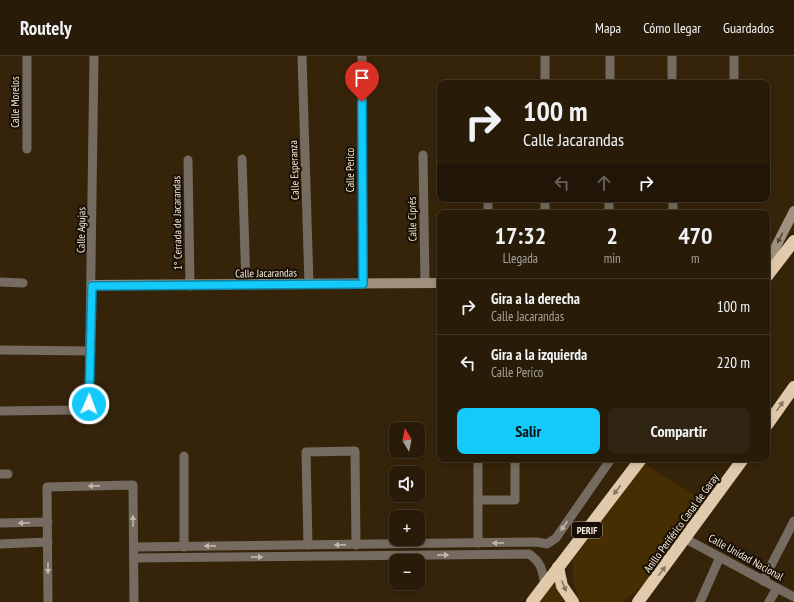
<!DOCTYPE html>
<html lang="es">
<meta charset="utf-8">
<style>
:root{--surface:#281b08;--page:#302412;--text:#f1f3f6;--muted:#a5a19c;--line:#443929;--accent:#14cafb}
body{margin:0;font-family:"PT Sans Narrow",sans-serif;background:var(--page);color:var(--text);height:100vh;display:flex;flex-direction:column;font-size:15px;white-space:nowrap}
*{box-sizing:border-box;margin:0}
p{font-size:13px;color:var(--muted)}
.icon{flex:none;width:22px;height:22px;fill:none;stroke:currentColor;stroke-width:2;stroke-linecap:round;stroke-linejoin:round}
.map{position:relative;flex:1;overflow:hidden}
.details{position:absolute;left:437px;top:154px;width:333px;height:252px;display:flex;flex-direction:column;background:var(--surface);border-radius:8px;box-shadow:0 2px 6px #0003,0 0 0 1px var(--line)}
.details>*{flex:none}
.guide{position:absolute;left:437px;top:24px;width:333px;height:122px;border-radius:8px;box-shadow:0 2px 6px #0003,0 0 0 1px var(--line);background:#281b08;color:var(--text);overflow:hidden}
.needle{width:26px;rotate:350deg}
.tools{position:absolute;left:389px;top:366px;display:grid;gap:8px}
.tools a{display:grid;place-items:center;width:36px;height:36px;border-radius:8px;background:var(--surface);box-shadow:0 2px 6px #0003,0 0 0 1px var(--line);font-size:20px}
.pin{position:absolute;display:grid;place-items:center;width:34px;height:34px;color:#fff;margin:-41px -17px;border-radius:50% 50% 50% 0;rotate:-45deg;box-shadow:0 0 4px #0007}
.pin .icon{rotate:45deg}
.me{position:absolute;width:44px;margin:-22px;rotate:2deg;stroke-linejoin:round;filter:drop-shadow(0 0 3px #0008)}
.turn{display:flex;align-items:center;gap:14px;height:84px;padding:0 20px;font-size:18px}
.turn .icon{width:52px;height:52px;stroke-width:2.5}
.turn b{display:block;font-size:28px;line-height:34px}
.lanes{display:flex;align-items:center;height:38px;padding:0 20px;background:#0003;justify-content:center;gap:20px;direction:ltr}
.lanes .off{opacity:.35}
.eta{display:flex;justify-content:space-evenly;align-items:center;height:68px;text-align:center}
.eta b{font-size:24px;font-weight:600;line-height:28px}
.primary-button{display:flex;gap:8px;margin-top:auto;padding:8px 20px}
.primary-button a{flex:1;height:46px;border-radius:8px;background:var(--accent);color:#111;font-size:16px;font-weight:600;line-height:46px;text-align:center}
.primary-button a+a{background:var(--page);color:var(--text)}
ul{padding:0;list-style:none}
li{display:flex;align-items:center;gap:12px;height:56px;padding:0 20px;border-top:1px solid var(--line)}
li div{flex:1}
li b{display:block;font-size:15px}
li em{font-style:normal}
header{display:flex;align-items:center;gap:24px;box-sizing:border-box;height:56px;padding:0 20px;background:var(--surface);border-bottom:1px solid var(--line)}
header strong{font-size:19px}
nav{display:flex;gap:22px;margin-inline-start:auto;font-size:14px}
.map>svg:first-child{display:block}
.green{fill:#462d02}
.lines{fill:none;stroke-linecap:round;stroke-linejoin:round}
.street{stroke:#756b60;stroke-width:9}
.secondary{stroke:#a0917e;stroke-width:10}
.highway{stroke:#e1c9ab;stroke-width:12}
.oneway{fill:#554a3b}
.oneway2{fill:#867560}
.oneway3{fill:#c1b7a9}
.route-casing{stroke:#0d83a3;stroke-width:10}
.route{stroke:#14cafb;stroke-width:7}
.labels{text-anchor:middle;dominant-baseline:central;stroke-width:4;stroke-linejoin:round;paint-order:stroke}
.shield{fill:#170f05;stroke:#b2a899;stroke-width:1}
.shield-label{font-size:10px;font-weight:bold;fill:#f4e9d9}
.street-label{font-size:11px;fill:#f4e9d9;stroke:#170f05}
</style>
<header>
<strong>Routely</strong>
<nav><a>Mapa</a><a>Cómo llegar</a><a>Guardados</a></nav>
</header>
<div class="map">
<svg width="794" height="546" viewBox="0 0 794 546">
<rect width="100%" height="100%" fill="#36240a"/>
<g class="green">
<polygon points="644,408 709,448 661,515 622,546 580,546 573,525 573,504"/>
<polygon points="558,522 556,528 564,546 540,546"/>
</g>
<g class="lines">
<g class="street">
<polyline points="302,0 309,228"/>
<polyline points="362,0 363,228"/>
<polyline points="672,0 672,27"/>
<polyline points="734,0 734,27"/>
<polyline points="545,27 545,0"/>
<polyline points="610,27 610,0"/>
<polyline points="27,93 27,0"/>
<polyline points="423,99 425,227"/>
<polyline points="242,103 246,229"/>
<polyline points="188,104 190,230"/>
<polyline points="488,143 488,157"/>
<polyline points="673,143 673,157"/>
<polyline points="545,157 545,143"/>
<polyline points="609,157 609,143"/>
<polyline points="0,226 23,227"/>
<polyline points="0,294 91,295"/>
<polyline points="0,355 77,354 85,353 89,348 94,0"/>
<polyline points="184,400 184,491"/>
<polyline points="478,403 478,487"/>
<polyline points="0,418 8,418"/>
<polyline points="478,444 515,444 515,403"/>
<polyline points="0,467 48,466"/>
<polyline points="686,483 794,541"/>
<polyline points="0,488 48,486"/>
<polyline points="308,489 306,396 355,395 356,489"/>
<polyline points="134,491 537,486 547,488 556,482 611,403"/>
<path d="M134,502L529,498C542,507 542,514 545,529"/>
<polyline points="763,525 794,465"/>
<polyline points="48,546 47,431 133,429 134,546"/>
<polyline points="700,546 720,501"/>
<polyline points="769,546 777,532"/>
</g>
<g class="secondary">
<polyline points="767,208 794,155"/>
<polyline points="92,229 440,227"/>
</g>
<g class="highway">
<polyline points="767,220 794,185"/>
<polyline points="767,369 794,331"/>
<polyline points="558,511 562,530 573,546"/>
<polyline points="532,546 641,403"/>
<polyline points="638,546 743,403"/>
</g>
</g>
<defs><path id="oneway-solid" d="M-6-.8H1V-3.2L6.5 0L1 3.2V.8H-6Z"/></defs>
<use class="oneway" href="#oneway-solid" transform="translate(780 182) rotate(117)"/>
<g class="oneway2">
<use href="#oneway-solid" transform="translate(780 350) rotate(-55)"/>
<use href="#oneway-solid" transform="translate(617 434) rotate(127)"/>
<use href="#oneway-solid" transform="translate(662 515) rotate(-53)"/>
<use href="#oneway-solid" transform="translate(564 530) rotate(67)"/>
</g>
<g class="oneway3">
<use href="#oneway-solid" transform="translate(94 430) rotate(179)"/>
<use href="#oneway-solid" transform="translate(133 465) rotate(-91)"/>
<use href="#oneway-solid" transform="translate(24 467) rotate(178)"/>
<use href="#oneway-solid" transform="translate(564 470) rotate(125)"/>
<use href="#oneway-solid" transform="translate(498 487) rotate(179)"/>
<use href="#oneway-solid" transform="translate(340 489) rotate(179)"/>
<use href="#oneway-solid" transform="translate(210 490) rotate(179)"/>
<use href="#oneway-solid" transform="translate(443 499) rotate(-1)"/>
<use href="#oneway-solid" transform="translate(257 501) rotate(-1)"/>
<use href="#oneway-solid" transform="translate(48 512) rotate(90)"/>
</g>
<g class="lines">
<g class="route-casing">
<polyline id="route" points="89,348 92,230 363,228 362,46"/>
</g>
<use href="#route" class="route"/>
</g>
<g class="labels">
<rect class="shield" x="572" y="466" width="30" height="16" rx="3"/>
<g class="shield-label">
<text x="587" y="474">PERIF</text>
</g>
<g class="street-label">
<text transform="translate(15 46) rotate(-90)">Calle Morelos</text>
<text transform="translate(294 114) rotate(-92)">Calle Esperanza</text>
<text transform="translate(350 114) rotate(-90)">Calle Perico</text>
<text transform="translate(412 163) rotate(-91)">Calle Ciprés</text>
<text transform="translate(177 167) rotate(-91)">1° Cerrada de Jacarandas</text>
<text transform="translate(81 174) rotate(-89)">Calle Agujas</text>
<text transform="translate(266 217) rotate(-1)">Calle Jacarandas</text>
<text transform="translate(681 467) rotate(-54)">Anillo Periférico Canal de Garay</text>
<text transform="translate(746 501) rotate(29)">Calle Unidad Nacional</text>
</g>
</g>
</svg>
<div class="tools">
<a><svg class="needle" viewBox="-14 -14 28 28"><path d="M0-13l5 13h-10z" fill="#e53935"/><path d="M0 13l5-13h-10z" fill="#a5a19c"/></svg></a>
<a><svg class="icon" aria-label="sound" viewBox="0 0 24 24"><path d="M4 9h4l5-4v14l-5-4H4zM17 9q2 3 0 6"/></svg></a>
<a>+</a>
<a>−</a>
</div>
<div class="pin" style="left:362px;top:46px;background:#d93025"><svg class="icon" aria-label="arrive" viewBox="0 0 24 24"><path d="M6 21V4h12l-3 4 3 4H6"/></svg></div>
<svg class="me" style="left:89px;top:348px" viewBox="-20 -20 40 40"><circle r="17" fill="#14cafb" stroke="#fff" stroke-width="3"/><path d="M0-11L8 9 0 5-8 9z" fill="#fff"/></svg>
<div class="guide">
<div class="turn"><svg class="icon" aria-label="right" viewBox="0 0 24 24"><path d="M7 20v-9h11M14 6l5 5-5 5"/></svg><div><b>100 m</b>Calle Jacarandas</div></div>
<div class="lanes"><svg class="icon off" aria-label="left" viewBox="0 0 24 24"><path d="M17 20v-9H6M10 6l-5 5 5 5"/></svg><svg class="icon off" aria-label="ahead" viewBox="0 0 24 24"><path d="M12 20V5M6 11l6-6 6 6"/></svg><svg class="icon" aria-label="right" viewBox="0 0 24 24"><path d="M7 20v-9h11M14 6l5 5-5 5"/></svg></div>
</div>
<section class="details">
<div class="eta">
<div><b>17:32</b><p>Llegada</p></div>
<div><b>2</b><p>min</p></div>
<div><b>470</b><p>m</p></div>
</div>
<ul>
<li><svg class="icon" aria-label="right" viewBox="0 0 24 24"><path d="M7 20v-9h11M14 6l5 5-5 5"/></svg><div><b>Gira a la derecha</b><p>Calle Jacarandas</p></div><em>100 m</em></li>
<li><svg class="icon" aria-label="left" viewBox="0 0 24 24"><path d="M17 20v-9H6M10 6l-5 5 5 5"/></svg><div><b>Gira a la izquierda</b><p>Calle Perico</p></div><em>220 m</em></li>
</ul>
<div class="primary-button"><a>Salir</a><a>Compartir</a></div>
</section>
</div>
